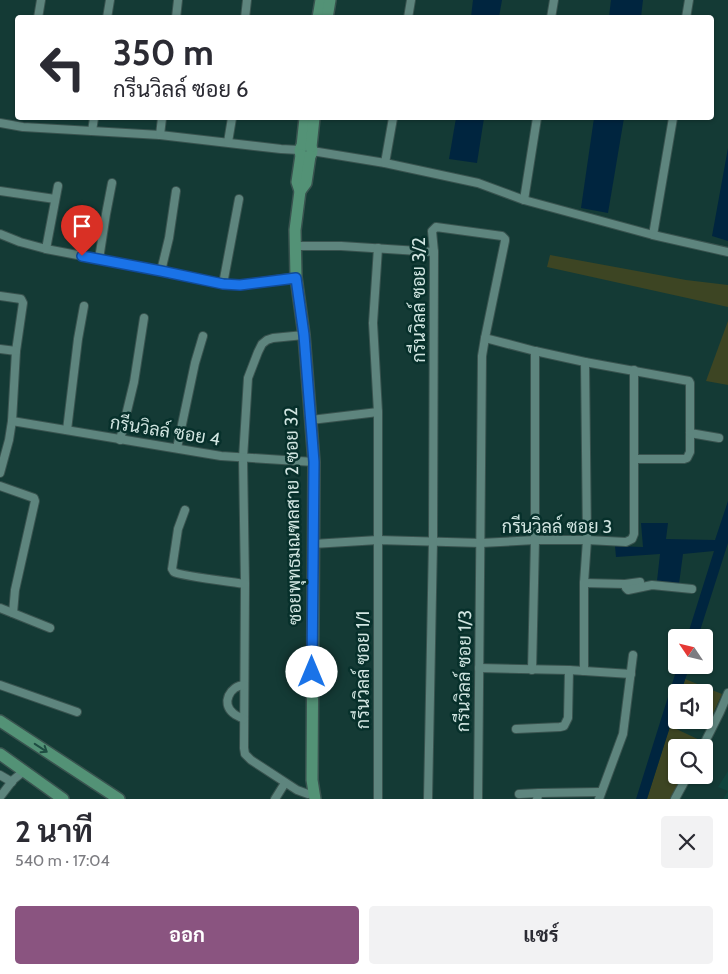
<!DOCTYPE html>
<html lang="th">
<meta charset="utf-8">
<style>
:root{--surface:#fff;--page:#f2f2f3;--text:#2b2b33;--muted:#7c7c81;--accent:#8a5480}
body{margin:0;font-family:Cabin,Sarabun,sans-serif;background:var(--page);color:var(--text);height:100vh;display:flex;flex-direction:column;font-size:19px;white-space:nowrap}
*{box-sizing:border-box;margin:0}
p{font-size:16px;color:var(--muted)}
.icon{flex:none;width:28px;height:28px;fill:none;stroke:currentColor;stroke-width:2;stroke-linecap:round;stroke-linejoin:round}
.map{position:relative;height:799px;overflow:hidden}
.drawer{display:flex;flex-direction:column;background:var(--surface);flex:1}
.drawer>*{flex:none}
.guide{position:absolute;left:15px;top:15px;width:699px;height:105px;border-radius:5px;box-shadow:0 1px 4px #0004;background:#fff;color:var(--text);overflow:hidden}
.needle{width:32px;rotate:305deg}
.fabs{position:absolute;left:668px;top:629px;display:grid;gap:10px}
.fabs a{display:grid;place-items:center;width:45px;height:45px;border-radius:5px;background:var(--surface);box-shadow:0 1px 4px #0004;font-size:25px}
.pin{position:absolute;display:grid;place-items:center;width:42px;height:42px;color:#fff;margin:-51px -21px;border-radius:50% 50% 50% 0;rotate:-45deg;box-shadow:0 0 5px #0007}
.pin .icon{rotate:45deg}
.me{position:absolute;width:55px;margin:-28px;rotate:0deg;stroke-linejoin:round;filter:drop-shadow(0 0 4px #0008)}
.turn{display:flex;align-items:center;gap:18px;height:105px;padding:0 15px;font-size:22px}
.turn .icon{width:65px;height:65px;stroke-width:2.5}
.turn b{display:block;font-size:35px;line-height:42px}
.round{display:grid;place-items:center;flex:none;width:52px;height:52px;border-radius:5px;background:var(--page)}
.overview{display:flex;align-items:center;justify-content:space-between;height:85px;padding:0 15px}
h1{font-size:30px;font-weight:700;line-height:38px}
.button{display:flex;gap:10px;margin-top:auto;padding:10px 15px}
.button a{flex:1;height:58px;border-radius:5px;background:var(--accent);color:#fff;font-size:20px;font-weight:700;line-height:58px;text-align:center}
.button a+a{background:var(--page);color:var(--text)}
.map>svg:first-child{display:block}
.built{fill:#10443d}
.green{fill:#3d4523}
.water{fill:#00253f}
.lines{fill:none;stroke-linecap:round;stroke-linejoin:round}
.street-casing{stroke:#39534f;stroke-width:10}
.secondary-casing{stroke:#39534f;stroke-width:14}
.street{stroke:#5e857e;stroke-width:8}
.secondary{stroke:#539276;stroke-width:11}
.oneway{stroke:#1e4d42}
.route-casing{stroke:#114b97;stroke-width:12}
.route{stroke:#1a73e8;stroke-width:9}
.labels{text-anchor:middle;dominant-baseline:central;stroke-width:5;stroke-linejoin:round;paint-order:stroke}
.street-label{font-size:18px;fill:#d1e5e1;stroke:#07302b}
</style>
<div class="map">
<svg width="728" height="799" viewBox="0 0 728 799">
<rect width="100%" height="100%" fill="#143a35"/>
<polygon class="built" points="728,771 728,799 723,799 728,791 718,787"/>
<g class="green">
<polygon points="550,255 686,280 728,285 728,307 547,267"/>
<polygon points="728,321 728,385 706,381"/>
<polygon points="685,679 722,694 711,718 704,715 704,692 681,692"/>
<polygon points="670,726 706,743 704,747 676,748 676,775 691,775 679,799 647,799"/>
</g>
<g class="water">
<polygon points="473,0 502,0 499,17 471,17"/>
<polygon points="611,0 643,0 641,17 609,17"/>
<polygon points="456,118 484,118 477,163 449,159"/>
<polygon points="594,118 624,118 608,213 581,208"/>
<polygon points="728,148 728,241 712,236"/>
<polygon points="728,501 728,543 698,637 687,637 714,551 683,554 679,584 657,581 660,554 616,557 615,546 643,547 641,523 668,523 666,539 715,540"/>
<polygon points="678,665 690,665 681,692 676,692 676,708 647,799 636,799"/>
</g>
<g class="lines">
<g class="street-casing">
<g id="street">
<polyline points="38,18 41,0"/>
<polyline points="107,18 110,0"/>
<polyline points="176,18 178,0"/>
<polyline points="245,18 247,0"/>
<polyline points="408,18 411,0"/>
<polyline points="551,18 554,0"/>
<polyline points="686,18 689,0"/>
<polyline points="0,123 23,127 160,135 281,149 299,150"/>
<polyline points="92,131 94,118"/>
<polyline points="160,135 162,118"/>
<polyline points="228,142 232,118"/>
<polyline points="312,151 385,163 478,183 524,200 653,235 728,252"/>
<polyline points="385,163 393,118"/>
<polyline points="0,191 55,199"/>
<polyline points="524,200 537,118"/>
<polyline points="0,234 20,242 46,249 161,271 223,284 240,285 296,277"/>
<polyline points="653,235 673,118"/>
<polyline points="295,246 341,246 434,252"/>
<polyline points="46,249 58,186"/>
<polyline points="99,259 106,214 112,183"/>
<polyline points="161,271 169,238 176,191"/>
<polyline points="223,284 239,199"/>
<polyline points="0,296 21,299 23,303 16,351 12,421 9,440 0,473"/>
<polyline points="304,335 273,338 267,340 262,344 258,352 248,378 243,458 245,584 244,748 245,754 251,760 297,790 308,794"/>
<polyline points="485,338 535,351 585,362 689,381 690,383 690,452 687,458 684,459 634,459"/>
<polyline points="0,349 16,351"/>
<polyline points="311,420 378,412"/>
<polyline points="12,421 221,456 314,462"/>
<polyline points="67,430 78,339 84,306"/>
<polyline points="690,433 719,438"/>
<polyline points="120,440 134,382 144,318"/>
<polyline points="177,448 195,363 203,336"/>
<polyline points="0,486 34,498 35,501 15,590 13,613"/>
<path d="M185,510L178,529L172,569C173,570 173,571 174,572C180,576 233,582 245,584"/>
<polyline points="313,544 378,540 481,543 535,540 587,540 626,542 632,539 634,534 634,370"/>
<polyline points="584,583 625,584 640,582"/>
<polyline points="625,584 626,588 628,590 652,585 692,589"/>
<polyline points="0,608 50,628"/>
<polyline points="479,668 569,670 631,674"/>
<polyline points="532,670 535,540 535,351"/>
<polyline points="584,671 584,583 587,540 585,362"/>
<polyline points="0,685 77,712"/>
<path d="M244,719C240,717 236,716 233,713C221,703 230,686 244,685"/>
<polyline points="516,729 560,727 564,726 568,718 569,670"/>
<polyline points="702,748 720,712 728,693"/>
<polyline points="0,775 12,782"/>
<polyline points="519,794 539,793"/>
<polyline points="0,797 13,780 24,771"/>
<polyline points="275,799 285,783"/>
<polyline points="378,799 378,412 373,323 378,248"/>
<polyline points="428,799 433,541 434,252 432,231 436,227 502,236 505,239 505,241 485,338 482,356 478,799"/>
<polyline points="537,799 539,793 601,792"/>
<polyline points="599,799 623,734 633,655"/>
<polyline points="675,799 688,775"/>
</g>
</g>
<g class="secondary-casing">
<g id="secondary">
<polyline points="318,18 321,0"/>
<polyline points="327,18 330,0"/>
<circle cx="306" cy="151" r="6"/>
<polyline points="302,146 305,118"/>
<polyline points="311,147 314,118"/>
<polyline points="301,155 297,182 300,191 295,230 296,277 304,335 314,462 312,780 315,799"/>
<polyline points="300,191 306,183 310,156"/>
<polyline points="0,721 119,799"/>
<polyline points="0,754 63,799"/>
</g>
</g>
<use href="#street" class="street"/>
<use href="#secondary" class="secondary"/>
</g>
<defs><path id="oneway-shaft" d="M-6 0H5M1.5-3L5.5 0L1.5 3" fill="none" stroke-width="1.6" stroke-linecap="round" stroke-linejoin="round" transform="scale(1.25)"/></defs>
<use class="oneway" href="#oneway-shaft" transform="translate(41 748) rotate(33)"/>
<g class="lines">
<g class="route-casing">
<polyline id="route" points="82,256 161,271 223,284 240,285 296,278 304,335 314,462 312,672"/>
</g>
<use href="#route" class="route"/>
</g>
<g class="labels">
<g class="street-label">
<text transform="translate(419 300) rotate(-90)">กรีนวิลล์ ซอย 3/2</text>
<text transform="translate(165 431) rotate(9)">กรีนวิลล์ ซอย 4</text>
<text transform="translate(293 516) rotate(-91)">ซอยพุทธมณฑลสาย 2 ซอย 32</text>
<text x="557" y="527">กรีนวิลล์ ซอย 3</text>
<text transform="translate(363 670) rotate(-90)">กรีนวิลล์ ซอย 1/1</text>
<text transform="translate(464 671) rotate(-89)">กรีนวิลล์ ซอย 1/3</text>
</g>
</g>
</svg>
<div class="fabs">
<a><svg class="needle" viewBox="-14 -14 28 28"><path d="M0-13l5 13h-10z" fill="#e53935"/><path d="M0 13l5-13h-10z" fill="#7c7c81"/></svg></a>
<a><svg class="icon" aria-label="sound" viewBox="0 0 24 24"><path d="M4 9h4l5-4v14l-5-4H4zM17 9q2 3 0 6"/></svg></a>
<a><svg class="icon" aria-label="search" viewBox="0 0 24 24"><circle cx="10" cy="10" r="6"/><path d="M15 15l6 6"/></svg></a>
</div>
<div class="pin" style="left:82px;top:256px;background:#d93025"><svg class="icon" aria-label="arrive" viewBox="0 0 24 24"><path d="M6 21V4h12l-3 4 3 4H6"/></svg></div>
<svg class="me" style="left:312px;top:672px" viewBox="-20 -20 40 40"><circle r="19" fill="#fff"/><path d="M0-13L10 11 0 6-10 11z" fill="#1a73e8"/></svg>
<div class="guide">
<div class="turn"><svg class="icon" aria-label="left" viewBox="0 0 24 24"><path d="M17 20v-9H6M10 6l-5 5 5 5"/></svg><div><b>350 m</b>กรีนวิลล์ ซอย 6</div></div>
</div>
</div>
<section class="drawer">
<div class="overview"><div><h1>2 นาที</h1><p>540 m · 17:04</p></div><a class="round"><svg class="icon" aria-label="close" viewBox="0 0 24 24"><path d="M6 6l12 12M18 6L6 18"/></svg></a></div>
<div class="button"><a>ออก</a><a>แชร์</a></div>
</section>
